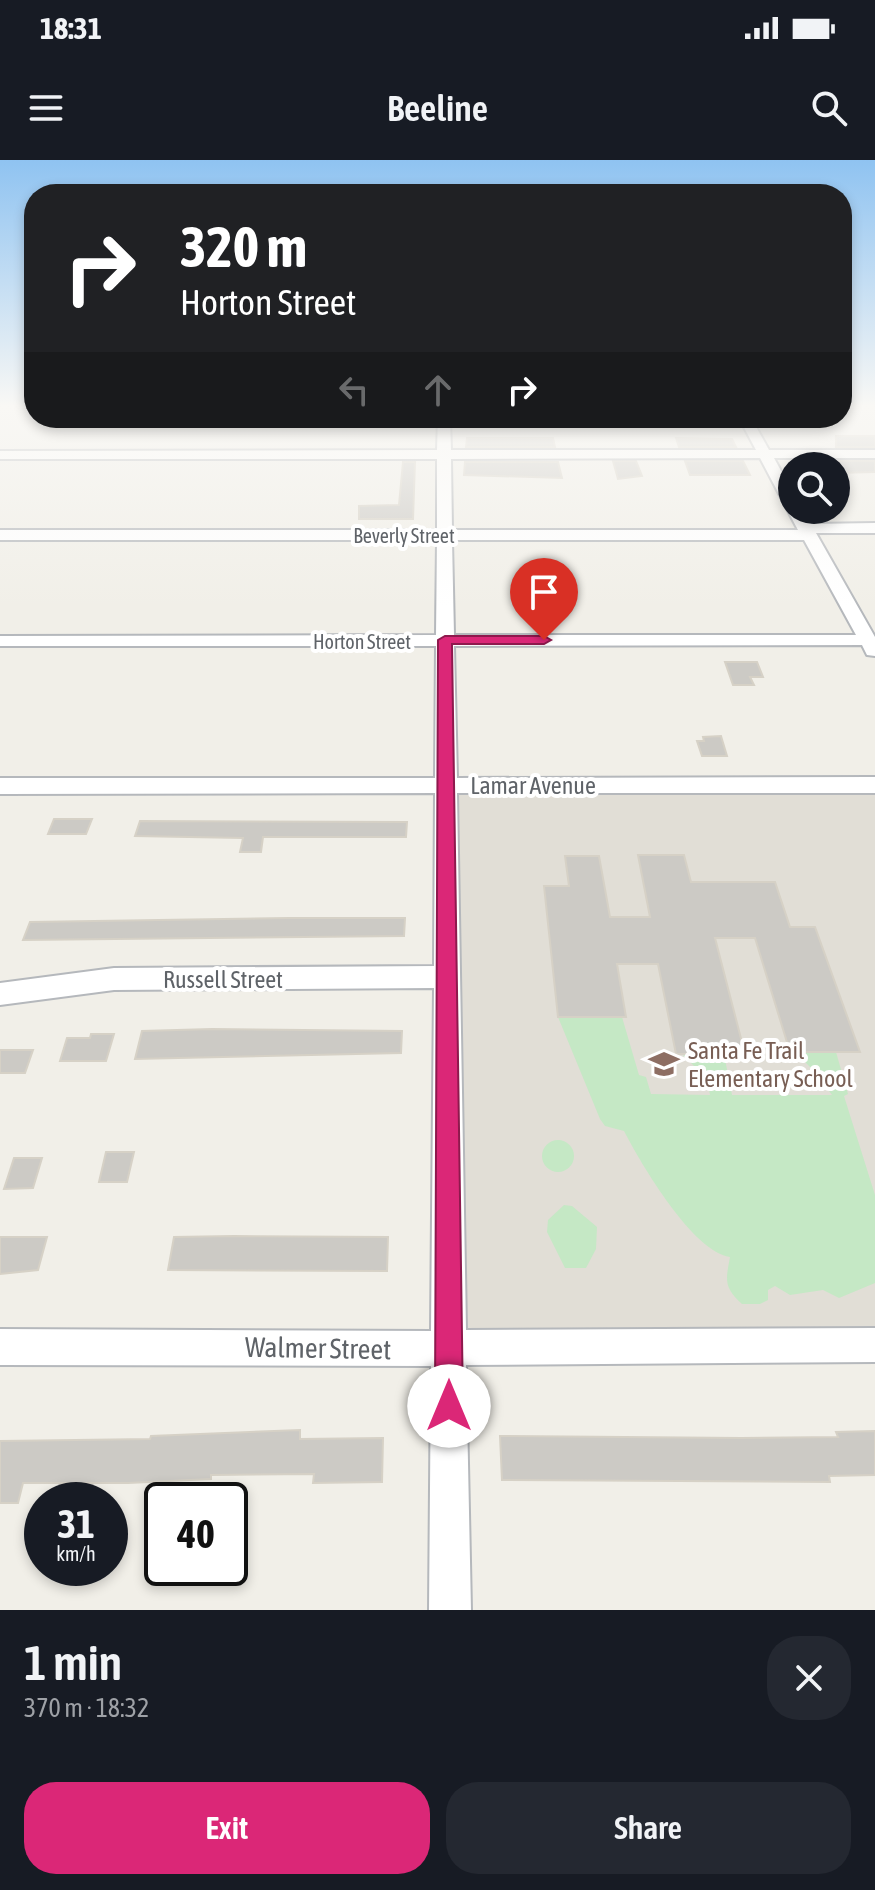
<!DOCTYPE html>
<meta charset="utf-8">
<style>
:root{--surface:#171b24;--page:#242831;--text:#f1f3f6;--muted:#9ea1a6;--accent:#db2777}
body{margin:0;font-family:"Asap Condensed",sans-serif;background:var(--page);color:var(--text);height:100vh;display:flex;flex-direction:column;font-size:30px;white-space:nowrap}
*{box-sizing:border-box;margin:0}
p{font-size:26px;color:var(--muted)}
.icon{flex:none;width:44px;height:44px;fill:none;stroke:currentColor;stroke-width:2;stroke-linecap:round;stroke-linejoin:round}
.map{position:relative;height:1450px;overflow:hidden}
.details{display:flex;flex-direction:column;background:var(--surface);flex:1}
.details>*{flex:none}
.top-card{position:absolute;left:24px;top:24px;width:828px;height:244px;border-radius:32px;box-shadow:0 4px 12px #0003;background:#202124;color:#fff;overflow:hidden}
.fabs{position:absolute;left:778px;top:292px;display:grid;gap:16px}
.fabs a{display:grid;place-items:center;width:72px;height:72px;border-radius:50%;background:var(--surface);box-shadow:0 4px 12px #0003;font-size:40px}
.speed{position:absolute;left:24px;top:1322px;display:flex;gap:16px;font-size:40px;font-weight:700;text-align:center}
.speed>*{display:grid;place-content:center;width:104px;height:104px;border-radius:50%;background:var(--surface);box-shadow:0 4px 12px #0003;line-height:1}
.speed small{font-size:20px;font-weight:400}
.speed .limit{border:4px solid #111;border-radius:12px;background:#fff;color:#111}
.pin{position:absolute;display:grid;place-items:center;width:68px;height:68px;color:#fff;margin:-82px -34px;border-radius:50% 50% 50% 0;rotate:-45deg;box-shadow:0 0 8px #0007}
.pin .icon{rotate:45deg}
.me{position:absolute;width:88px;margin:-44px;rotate:0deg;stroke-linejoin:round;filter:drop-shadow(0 0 6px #0008)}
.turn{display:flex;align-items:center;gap:28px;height:168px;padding:0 24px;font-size:36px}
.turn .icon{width:104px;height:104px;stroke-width:2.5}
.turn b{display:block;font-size:56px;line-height:68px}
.lanes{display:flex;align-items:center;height:76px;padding:0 24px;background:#0003;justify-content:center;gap:40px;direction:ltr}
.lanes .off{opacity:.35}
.round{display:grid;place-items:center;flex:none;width:84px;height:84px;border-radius:32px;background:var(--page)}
.overview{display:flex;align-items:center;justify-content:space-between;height:136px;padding:0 24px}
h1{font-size:48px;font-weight:600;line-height:60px}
.action{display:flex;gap:16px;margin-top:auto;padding:16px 24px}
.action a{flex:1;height:92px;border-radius:32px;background:var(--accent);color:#fff;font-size:32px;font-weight:600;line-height:92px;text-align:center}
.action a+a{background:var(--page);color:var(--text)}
.status{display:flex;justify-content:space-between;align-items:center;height:56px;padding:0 40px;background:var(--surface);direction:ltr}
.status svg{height:22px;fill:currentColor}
header{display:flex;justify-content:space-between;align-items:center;height:104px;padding:0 24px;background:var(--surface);font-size:36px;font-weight:600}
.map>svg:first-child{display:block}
.education{fill:#e1ded6}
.green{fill:#c5e8c5}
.building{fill:#cccac5;stroke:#d6d1c6;stroke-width:2}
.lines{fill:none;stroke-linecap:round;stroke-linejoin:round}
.minor-casing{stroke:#b5b8bc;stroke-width:4}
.minor{fill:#fff;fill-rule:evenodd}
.route{fill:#db2777;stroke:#8e194d;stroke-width:2}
.labels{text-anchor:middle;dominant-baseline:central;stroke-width:8;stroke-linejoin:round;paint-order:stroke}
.far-street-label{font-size:20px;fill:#5f6368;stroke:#fff}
.street-label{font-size:24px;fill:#5f6368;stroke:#fff}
.education-label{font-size:24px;fill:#785e54;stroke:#fff;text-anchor:start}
.near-street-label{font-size:28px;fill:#5f6368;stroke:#fff}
</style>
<div class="status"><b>18:31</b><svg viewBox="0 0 49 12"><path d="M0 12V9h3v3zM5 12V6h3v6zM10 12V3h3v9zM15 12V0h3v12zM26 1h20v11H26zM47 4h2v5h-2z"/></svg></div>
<header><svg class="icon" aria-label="menu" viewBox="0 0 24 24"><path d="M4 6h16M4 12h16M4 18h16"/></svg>Beeline<svg class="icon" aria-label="search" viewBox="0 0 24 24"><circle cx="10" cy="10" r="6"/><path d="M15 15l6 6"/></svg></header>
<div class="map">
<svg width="875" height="1450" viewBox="0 0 875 1450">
<rect width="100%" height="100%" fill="#f1efe8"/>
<polygon class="education" points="875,630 875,1177 456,1176 451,631"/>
<g class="green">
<path d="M558,857H622L639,915L646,917L651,934L710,935L707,919L682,894H724L732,935H832L814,911L795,892H836L848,934L844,936L875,1035V1123L839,1138L823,1130L790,1135L775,1126L768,1130V1140L760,1144H742C723,1127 726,1119 730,1097C693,1092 641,1004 624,971L605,966L600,959Z"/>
<circle cx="558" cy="996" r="16"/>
<polygon points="564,1045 572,1046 597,1067 596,1089 586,1108 565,1108 547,1072 548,1060"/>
</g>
<g class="building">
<rect x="836" y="276" width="39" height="11"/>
<polygon points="467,278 553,278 555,287 466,287"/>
<polygon points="676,278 732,279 736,287 679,287"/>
<polygon points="613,301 636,301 642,316 618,319"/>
<polygon points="685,301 743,301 750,315 690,315"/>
<polygon points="836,301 875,301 875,312 836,313"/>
<polygon points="403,302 415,302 413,359 359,359 359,346 399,345"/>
<polygon points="465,302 558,302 562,318 464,315"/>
<polygon points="725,502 757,502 763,517 750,517 754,525 733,525"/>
<polygon points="721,576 727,596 702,596 697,581 704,581 703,577"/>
<polygon points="54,659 92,659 86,674 48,674"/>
<polygon points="140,661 407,662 406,677 263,677 261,692 240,692 243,678 135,676"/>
<polygon points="638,695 684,695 691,722 775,722 790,767 815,767 860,892 790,892 755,778 715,778 745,894 676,894 658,804 617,804 626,857 558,857 544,726 569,726 565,696 599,696 610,757 650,757"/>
<polygon points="289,758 405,758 404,776 23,780 30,762"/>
<polygon points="212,869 402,871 401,893 135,899 142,871"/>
<polygon points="91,874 114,874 106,901 60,901 67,878 90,878"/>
<polygon points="0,890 33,890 25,913 0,913"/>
<polygon points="106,992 134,992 127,1022 99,1022"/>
<polygon points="14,998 42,998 33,1028 4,1029"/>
<polygon points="234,1076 388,1077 387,1111 168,1110 174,1077"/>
<polygon points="0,1077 47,1077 38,1110 0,1114"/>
<polygon points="300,1270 300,1279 383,1278 382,1322 313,1323 314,1314 211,1315 211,1319 128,1323 23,1323 18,1343 0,1343 0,1281 150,1279 151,1276"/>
<polygon points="875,1271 875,1315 829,1316 830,1322 502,1320 500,1276 741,1278 838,1277 836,1272"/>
</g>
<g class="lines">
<g class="minor-casing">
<path id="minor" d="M438,258H450L451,290H756L739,258H751L769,290H875V298H774L792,331V350H803L811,364L875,363V373H816L875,477V496L867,495L862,485L454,486L457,618L875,617V633H457L466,1170L875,1168V1202L466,1205L471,1450H429L431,1206L0,1205V1169L431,1171L434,828L114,830L0,845V823L114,808L434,806L435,633L0,634V618H435L436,486H0V476L436,475L437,380H0V370H437V299H0V291L437,290ZM760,298L798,370H452L451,299ZM452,380H804L856,475H454Z"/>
</g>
<use href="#minor" class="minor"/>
</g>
<linearGradient id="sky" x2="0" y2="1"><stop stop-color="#8fc3f1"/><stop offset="0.55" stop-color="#f9f8f5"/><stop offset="1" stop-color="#f9f8f5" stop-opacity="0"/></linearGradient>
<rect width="875" height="447" fill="url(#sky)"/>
<polygon class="route" points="445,476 544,476 551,480 544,484 452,484 463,1246 459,1256 449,1260 439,1256 435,1246 438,480"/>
<defs>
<g id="school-bare" transform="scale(2.4)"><path d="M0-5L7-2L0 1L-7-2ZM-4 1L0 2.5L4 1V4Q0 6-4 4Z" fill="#8d6e63" stroke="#fff" stroke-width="2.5" paint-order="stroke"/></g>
</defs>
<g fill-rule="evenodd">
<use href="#school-bare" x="664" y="904"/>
</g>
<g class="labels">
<g class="far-street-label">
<text x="404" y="375">Beverly Street</text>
<text x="362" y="481">Horton Street</text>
</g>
<g class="street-label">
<text x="533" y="625">Lamar Avenue</text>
<text x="223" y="819">Russell Street</text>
</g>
<g class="education-label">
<text x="688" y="890">Santa Fe Trail<tspan x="688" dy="28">Elementary School</tspan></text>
</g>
<g class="near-street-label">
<text transform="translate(318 1188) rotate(1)">Walmer Street</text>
</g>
</g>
</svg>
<div class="fabs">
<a><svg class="icon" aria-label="search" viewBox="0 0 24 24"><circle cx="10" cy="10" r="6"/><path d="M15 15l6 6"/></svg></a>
</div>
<div class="speed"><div>31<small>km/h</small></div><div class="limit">40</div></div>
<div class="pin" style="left:544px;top:480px;background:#d93025"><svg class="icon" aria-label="arrive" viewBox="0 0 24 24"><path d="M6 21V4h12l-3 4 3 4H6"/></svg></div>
<svg class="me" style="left:449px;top:1246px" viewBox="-20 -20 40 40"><circle r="19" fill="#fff"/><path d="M0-13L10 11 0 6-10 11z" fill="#db2777"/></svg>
<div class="top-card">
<div class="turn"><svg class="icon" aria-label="right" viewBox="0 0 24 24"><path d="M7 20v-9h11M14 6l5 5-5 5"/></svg><div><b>320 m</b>Horton Street</div></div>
<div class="lanes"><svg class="icon off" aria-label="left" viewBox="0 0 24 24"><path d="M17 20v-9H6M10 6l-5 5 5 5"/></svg><svg class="icon off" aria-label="ahead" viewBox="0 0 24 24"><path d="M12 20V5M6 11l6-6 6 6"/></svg><svg class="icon" aria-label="right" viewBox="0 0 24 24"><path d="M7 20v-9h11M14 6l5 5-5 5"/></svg></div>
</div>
</div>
<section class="details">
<div class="overview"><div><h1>1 min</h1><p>370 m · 18:32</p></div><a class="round"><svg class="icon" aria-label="close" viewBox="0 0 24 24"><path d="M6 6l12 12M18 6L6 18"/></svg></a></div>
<div class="action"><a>Exit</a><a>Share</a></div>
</section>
